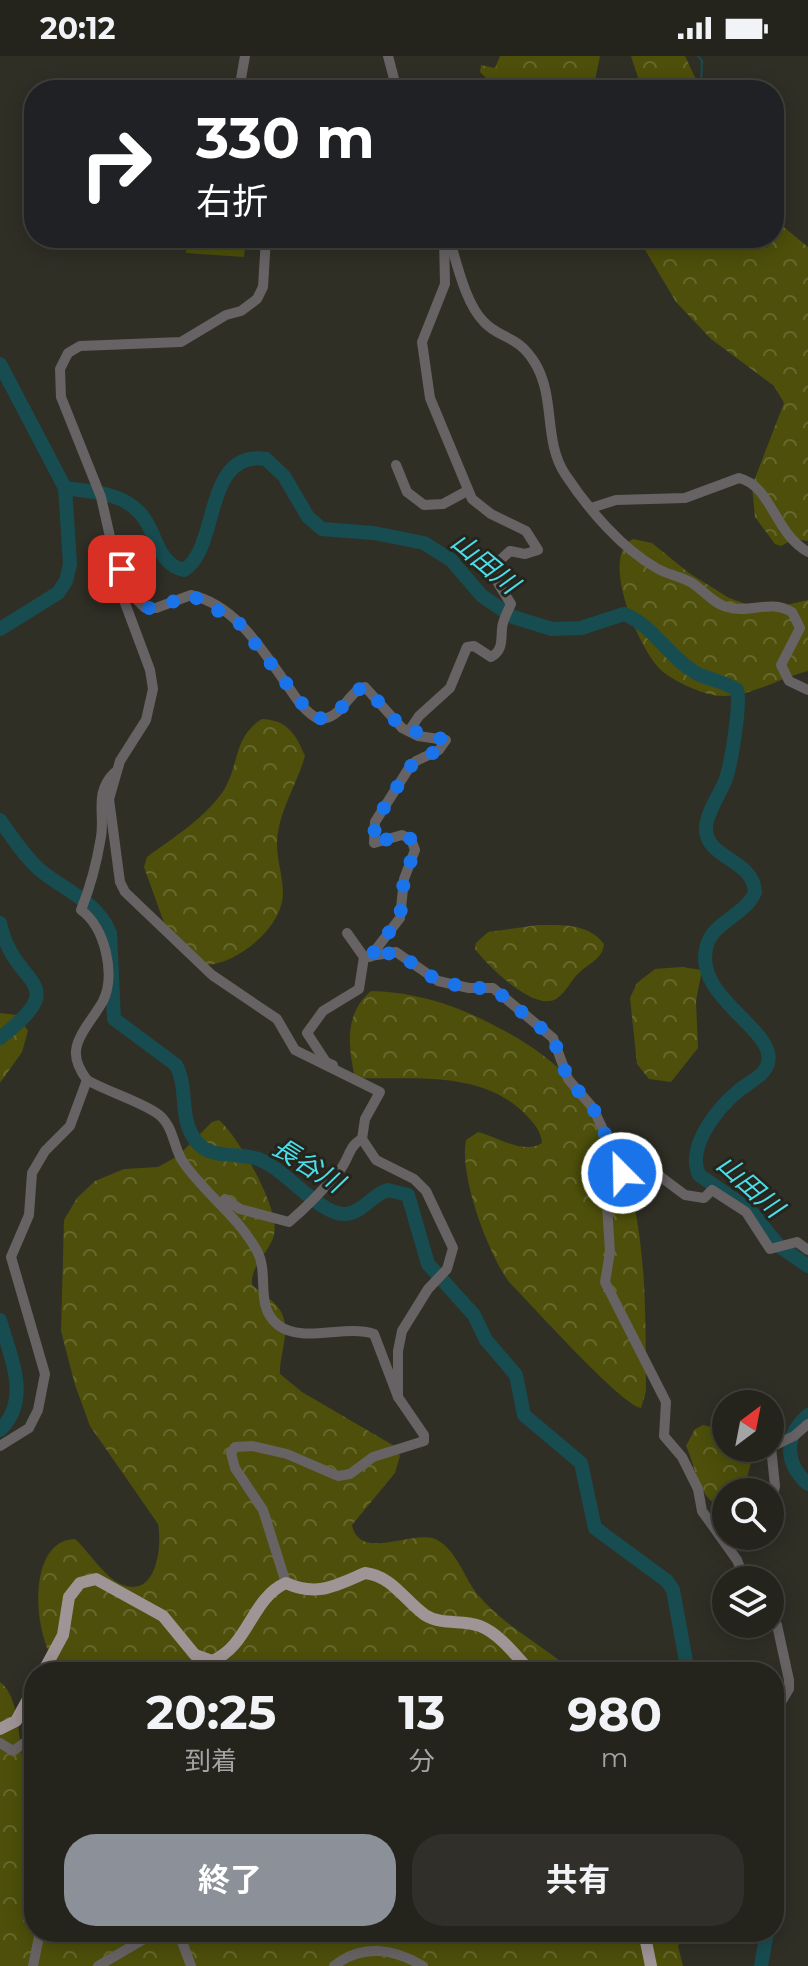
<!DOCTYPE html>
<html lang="ja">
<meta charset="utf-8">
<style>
:root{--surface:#24231c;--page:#302f29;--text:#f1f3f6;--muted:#a3a4a3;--line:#41403b;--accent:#8c9099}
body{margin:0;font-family:Montserrat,"Noto Sans JP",sans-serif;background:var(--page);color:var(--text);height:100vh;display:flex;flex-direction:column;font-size:30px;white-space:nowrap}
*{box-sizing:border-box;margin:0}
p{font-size:26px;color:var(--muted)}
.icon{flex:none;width:44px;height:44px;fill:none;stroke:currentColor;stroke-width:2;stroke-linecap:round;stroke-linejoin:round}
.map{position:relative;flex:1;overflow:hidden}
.details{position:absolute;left:24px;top:1606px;width:760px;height:280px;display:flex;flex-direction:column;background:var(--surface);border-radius:32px;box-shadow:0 4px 20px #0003,0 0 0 2px var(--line)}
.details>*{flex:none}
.banner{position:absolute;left:24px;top:24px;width:760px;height:168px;border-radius:32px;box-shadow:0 4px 20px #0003,0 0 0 2px var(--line);background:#202124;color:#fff;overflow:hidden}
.needle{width:52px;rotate:32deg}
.buttons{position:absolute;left:712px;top:1334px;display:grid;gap:16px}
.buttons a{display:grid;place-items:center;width:72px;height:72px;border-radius:50%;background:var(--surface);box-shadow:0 4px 20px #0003,0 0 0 2px var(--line);font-size:40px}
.pin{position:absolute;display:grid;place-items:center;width:68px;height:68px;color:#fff;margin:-34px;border-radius:16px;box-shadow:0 4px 12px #0006}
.me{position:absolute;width:88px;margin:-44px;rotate:337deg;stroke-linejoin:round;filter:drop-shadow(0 0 6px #0008)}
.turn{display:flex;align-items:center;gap:28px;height:168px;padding:0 40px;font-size:36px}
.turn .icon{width:104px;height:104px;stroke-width:2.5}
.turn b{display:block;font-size:56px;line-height:68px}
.eta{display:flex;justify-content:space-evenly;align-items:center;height:136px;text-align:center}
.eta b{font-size:48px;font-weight:700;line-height:56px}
.action{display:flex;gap:16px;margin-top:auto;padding:16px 40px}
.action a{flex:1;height:92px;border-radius:32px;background:var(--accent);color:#fff;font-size:32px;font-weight:700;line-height:92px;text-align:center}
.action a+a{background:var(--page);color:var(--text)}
.status{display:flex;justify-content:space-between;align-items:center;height:56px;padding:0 40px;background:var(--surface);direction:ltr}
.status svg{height:22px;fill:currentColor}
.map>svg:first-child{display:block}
.green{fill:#4d4f0a}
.forest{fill:url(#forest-crowns)}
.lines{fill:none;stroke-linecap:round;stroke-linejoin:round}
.stream{stroke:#174d51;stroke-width:2}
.river{stroke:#174d51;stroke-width:14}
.minor{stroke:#676263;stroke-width:10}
.major{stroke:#9f9496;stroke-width:12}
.route{stroke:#1a73e8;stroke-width:14;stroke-dasharray:0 25.2}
.labels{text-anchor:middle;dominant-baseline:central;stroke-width:6;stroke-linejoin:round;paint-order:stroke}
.water-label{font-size:26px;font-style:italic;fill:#4adee9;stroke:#26251d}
</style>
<div class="status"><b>20:12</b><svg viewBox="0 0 49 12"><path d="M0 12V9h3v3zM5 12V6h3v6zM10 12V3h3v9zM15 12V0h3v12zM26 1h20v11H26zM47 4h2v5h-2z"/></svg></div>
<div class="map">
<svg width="808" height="1910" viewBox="0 0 808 1910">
<defs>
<pattern id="forest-crowns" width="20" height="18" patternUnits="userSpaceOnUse" patternTransform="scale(2)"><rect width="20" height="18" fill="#4d4f0a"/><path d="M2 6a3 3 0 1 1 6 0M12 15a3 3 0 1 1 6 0" fill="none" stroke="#66682d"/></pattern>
</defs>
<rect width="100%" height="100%" fill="#302f26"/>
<polygon class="green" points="188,182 246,182 244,201 186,197"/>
<g class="forest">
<polygon points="500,0 600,0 593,34 498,34 480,16 481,9 495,12"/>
<polygon points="631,0 685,0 701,34 642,34"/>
<polygon points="774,163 808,191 808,485 794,483 781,490 775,488 755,461 752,430 784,347 774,330 711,283 676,246 638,182 774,182"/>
<path d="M633,483L652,487L689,517L729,542L764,554L808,544V615C779,622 743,645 713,639C698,636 674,625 662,615C640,596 598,500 633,483Z"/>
<path d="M262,663C287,664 296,678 305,700C298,725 282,750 278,776C274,798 283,816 283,838C282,872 238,907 207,909L167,875L144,811L147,801C174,781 201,765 222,737C240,711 232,681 262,663Z"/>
<path d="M538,869C561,869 589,867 604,888C603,902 590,907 581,915C571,923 567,936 556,943C534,956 487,909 475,893L476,887L488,876Z"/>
<polygon points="681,911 702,914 696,945 698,992 671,1026 649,1023 637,1008 630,942 637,927 655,913"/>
<path d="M371,935C419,936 461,951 503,974C651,1052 645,1191 646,1335L641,1352C622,1350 530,1247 509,1226C488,1197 459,1120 466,1084L478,1076C497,1081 525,1099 542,1087C541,1075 535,1069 527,1060C483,1013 414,1024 355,1022C348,990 344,958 371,935Z"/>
<polygon points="0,957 17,959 28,975 22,996 0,1027"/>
<path d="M219,1064C238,1080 281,1154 274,1179C269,1197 250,1210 252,1229C260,1236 270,1242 277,1250C294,1269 279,1297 280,1318L302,1336L396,1391L400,1400L395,1417L352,1469C360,1508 418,1470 439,1485C458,1497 464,1522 478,1539C504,1570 544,1590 574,1616H63C33,1593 23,1484 75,1483C90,1496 106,1525 126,1530C158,1539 162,1487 158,1468L90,1370L75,1329L61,1275L64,1164L77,1142L95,1125L124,1113L158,1111L178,1100L212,1066Z"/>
<path d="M703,1369L726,1374V1392H755L743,1436H726V1451C699,1449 696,1411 686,1390L695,1373Z"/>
<path d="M0,1626C20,1641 18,1683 23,1706L34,1710V1876H690L684,1878L678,1890L683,1910H0Z"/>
</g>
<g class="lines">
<g class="stream">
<polyline points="698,0 702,5 701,34"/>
<polyline points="767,191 773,182"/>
</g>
<g class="river">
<polyline points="0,308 65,432 70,508 66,525 58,537 0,573"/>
<path d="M65,432C91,436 121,436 140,457C157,475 156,508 184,514C220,492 203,393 266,403L284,420L308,461L322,473L374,477L424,487L451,504L482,540L513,561L552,573L581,572L624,558C654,570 668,601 696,617C709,624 724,625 737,634C741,648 731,710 725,725C720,738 707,756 706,771C704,803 753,802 755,836C746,859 713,866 707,889C691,941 777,973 768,1007C765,1020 747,1027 737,1036C717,1053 686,1091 699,1119L750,1154L779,1190L808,1210"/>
<path d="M0,764C12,781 24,800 40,814C65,835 97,845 110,877L114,963L176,1009C189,1033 178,1062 196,1085C210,1104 237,1096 258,1103C285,1112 320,1160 346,1158C363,1156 373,1138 388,1134L408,1139L428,1208L474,1259L486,1284L516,1319L524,1359L581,1407L595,1472L667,1525L673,1534L688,1616"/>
<path d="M0,867C14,934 75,923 0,982"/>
<path d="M0,1264C10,1301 32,1343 0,1374"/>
<path d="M808,1359C784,1380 784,1407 808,1428"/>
<polyline points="761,1910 767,1876"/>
</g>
<g class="minor">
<polyline points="388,0 397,34"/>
<polyline points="239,34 245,0"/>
<polyline points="266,182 263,231 257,243 241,255 226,259 181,286 80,290 68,297 60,313 61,341 101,441 125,547 150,614 153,633 146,664 120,705 109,743 120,826 125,836 212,919 277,963 295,994 380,1036 365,1063 362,1083 376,1104 414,1123 426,1135 453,1192 447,1213 428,1233 402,1275 398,1295 398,1341"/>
<path d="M449,182C457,207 465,247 484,266C501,284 517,278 535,307C556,342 543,384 565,418C588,453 622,493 658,513C669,519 681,520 692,527C703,534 714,548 727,551C750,558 769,543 792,556L800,572L781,609L789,625L808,634"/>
<polyline points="396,409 407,436 424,449 443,448 467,435"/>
<path d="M591,452L616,444L685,442L739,422C772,430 774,477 808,496"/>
<path d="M121,511L132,539L145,552H156L191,539C235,549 261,592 285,626C295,640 302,654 318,663C343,664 346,636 365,631L402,672L418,680L446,684L439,694L416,705L409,712L375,766L374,787L402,779L411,783L415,794L404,823L400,862L370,901"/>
<path d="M409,675L419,660L450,632L467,591L474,590L491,601C503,594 501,585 502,573C502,565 508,555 511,548L498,527L494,510L510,495L525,498L538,494L526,475L491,458L472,443L430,342L422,286L445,228L444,182"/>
<path d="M114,717C94,737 105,758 101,781C97,805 90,832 81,854C105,871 116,919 103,945C95,960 77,979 76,995C75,1006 81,1016 87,1024C108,1036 140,1045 158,1058C174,1070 173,1091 183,1106C205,1138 238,1160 257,1195C270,1219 254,1250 278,1269C303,1288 345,1268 374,1278L398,1341L424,1379V1385L373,1401L350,1418L338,1420L287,1398L252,1390L235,1391L231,1397L235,1412L263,1454L286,1527"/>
<polyline points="347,877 364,901 396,896 438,925 469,932 493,932 553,982 568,1023 593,1052 612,1093 615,1121"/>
<polyline points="333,1009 326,1006 307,977 323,955 359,933 364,901"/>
<path d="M225,1143L240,1153L289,1166C308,1150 324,1133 340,1114C349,1103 349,1089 362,1083"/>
<polyline points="0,1390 29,1372 38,1354 45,1318 11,1201 29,1159 32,1117 45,1095 70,1070 87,1024"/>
<polyline points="770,1453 775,1430 771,1391 794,1380 808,1368"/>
<polyline points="713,1468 726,1463"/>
<polyline points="745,1524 737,1504 702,1455 698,1433 682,1401 664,1380 666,1346 605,1226 610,1196 606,1134 622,1117 657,1118 685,1139 704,1142 712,1134 746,1156 770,1193 797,1186 808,1194"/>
<polyline points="770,1563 777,1569 789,1624 789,1633 774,1658"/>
<polyline points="774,1677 781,1715 774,1792"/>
<polyline points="0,1687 13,1695 34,1680"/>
<polyline points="173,1876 180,1880 191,1910"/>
<polyline points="33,1910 40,1876"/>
<polyline points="98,1910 156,1876"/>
<path d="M334,1910C361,1888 393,1892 423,1910"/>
</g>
<g class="major">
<path d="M43,1616L63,1579L69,1541L80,1527L96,1523L163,1560L195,1599L212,1605C249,1590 251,1542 286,1527C317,1541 335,1530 365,1517C392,1520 404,1544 425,1559C442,1570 463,1563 480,1570C500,1578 516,1600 531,1616"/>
<polyline points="0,1673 16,1665 34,1632"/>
<polyline points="644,1876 651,1910"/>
</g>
</g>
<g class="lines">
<path class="route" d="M122,513L132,539L145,552H156L191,539L239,567L311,659C339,674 344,636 365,631L402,672L446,684L439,694L416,705L409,712L375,766L374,787L402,779L411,783L415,794L404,823L400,862L370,901L396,896L438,925L469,932H493L553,982L568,1023L593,1052L612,1093L615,1121L622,1117"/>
</g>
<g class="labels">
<g class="water-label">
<text transform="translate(485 507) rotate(40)">山田川</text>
<text transform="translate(308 1109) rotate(32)">長谷川</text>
<text transform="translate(750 1130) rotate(42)">山田川</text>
</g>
</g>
</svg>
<div class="buttons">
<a><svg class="needle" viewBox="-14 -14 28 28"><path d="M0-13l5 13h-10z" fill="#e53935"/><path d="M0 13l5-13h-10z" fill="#a3a4a3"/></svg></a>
<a><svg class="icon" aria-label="search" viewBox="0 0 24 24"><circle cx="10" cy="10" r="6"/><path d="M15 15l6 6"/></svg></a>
<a><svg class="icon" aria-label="layers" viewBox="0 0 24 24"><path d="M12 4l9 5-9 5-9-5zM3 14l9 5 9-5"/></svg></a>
</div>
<div class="pin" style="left:122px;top:513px;background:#d93025"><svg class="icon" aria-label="arrive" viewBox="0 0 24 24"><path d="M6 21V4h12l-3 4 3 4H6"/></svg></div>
<svg class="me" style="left:622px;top:1117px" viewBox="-20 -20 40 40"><circle r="17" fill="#1a73e8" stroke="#fff" stroke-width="3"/><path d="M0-11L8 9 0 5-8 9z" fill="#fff"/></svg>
<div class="banner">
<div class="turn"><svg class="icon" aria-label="right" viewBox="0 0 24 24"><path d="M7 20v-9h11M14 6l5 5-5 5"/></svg><div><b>330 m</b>右折</div></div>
</div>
<section class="details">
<div class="eta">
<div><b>20:25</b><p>到着</p></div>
<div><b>13</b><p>分</p></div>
<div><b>980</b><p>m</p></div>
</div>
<div class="action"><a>終了</a><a>共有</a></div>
</section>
</div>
